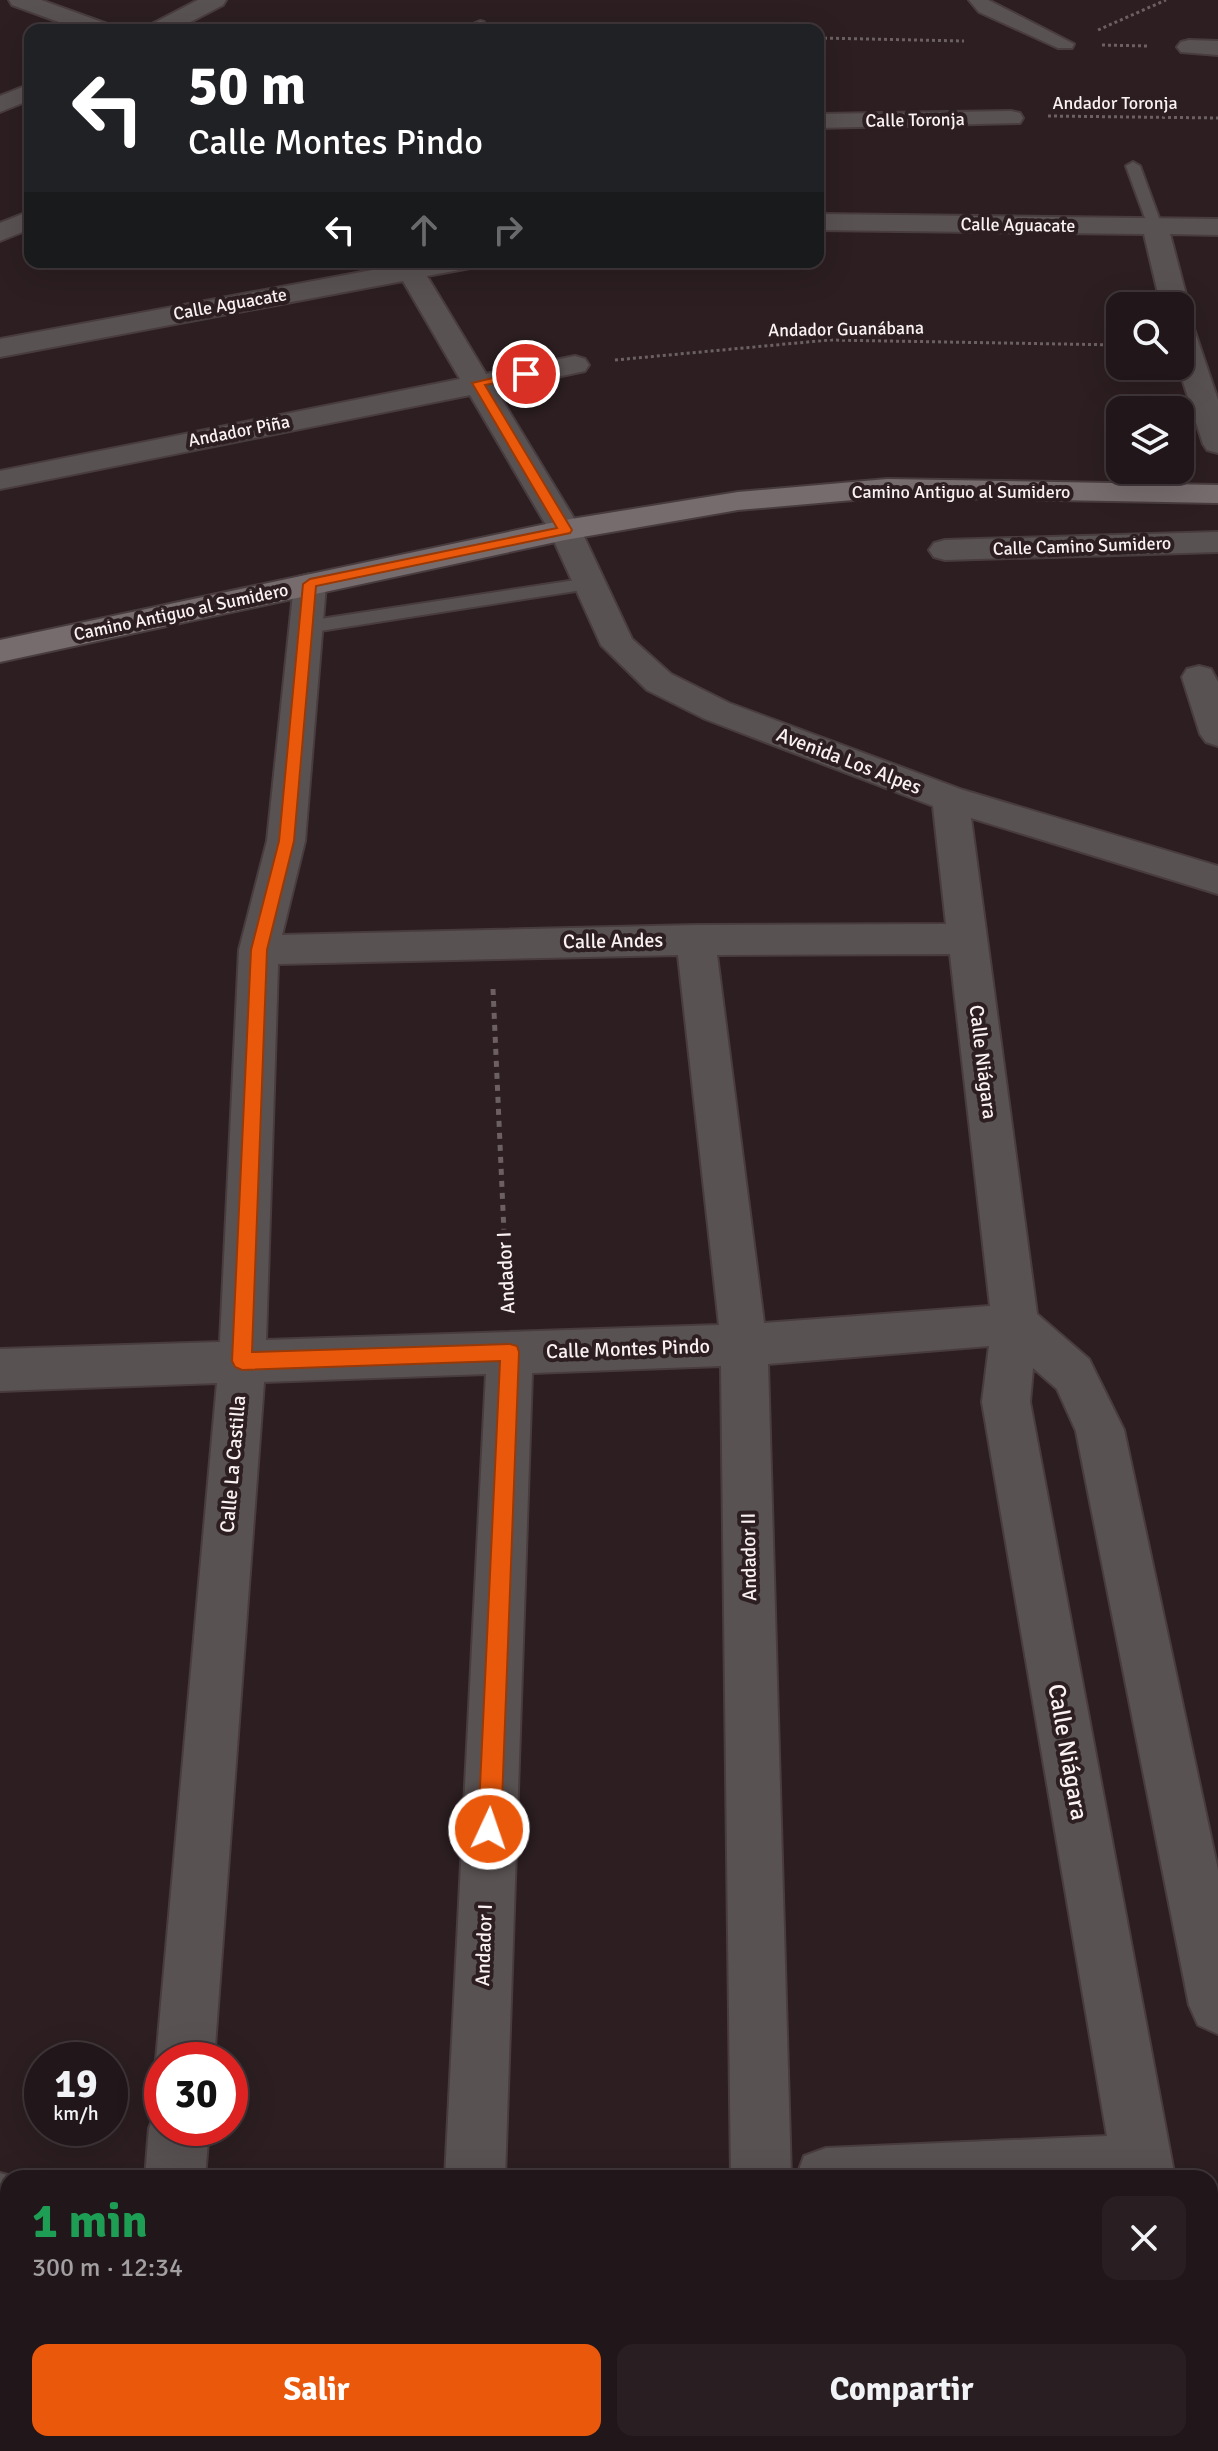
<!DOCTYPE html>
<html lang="es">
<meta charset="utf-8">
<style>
:root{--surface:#211619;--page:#291f22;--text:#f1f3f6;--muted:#a29fa2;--line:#3e3538;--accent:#ea580c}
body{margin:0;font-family:Signika,sans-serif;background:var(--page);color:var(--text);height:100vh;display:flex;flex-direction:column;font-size:30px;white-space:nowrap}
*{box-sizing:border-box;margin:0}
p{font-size:26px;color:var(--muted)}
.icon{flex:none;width:44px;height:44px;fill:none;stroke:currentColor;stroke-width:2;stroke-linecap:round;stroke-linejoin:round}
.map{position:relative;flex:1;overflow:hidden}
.drawer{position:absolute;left:0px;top:2170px;width:1218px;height:282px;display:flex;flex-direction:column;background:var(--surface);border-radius:24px 24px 0 0;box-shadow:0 8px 32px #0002,0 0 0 2px var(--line)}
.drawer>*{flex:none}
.top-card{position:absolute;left:24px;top:24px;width:800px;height:244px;border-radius:16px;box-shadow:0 8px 32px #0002,0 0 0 2px var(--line);background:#202124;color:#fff;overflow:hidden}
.buttons{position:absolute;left:1106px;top:292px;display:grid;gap:16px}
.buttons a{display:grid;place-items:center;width:88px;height:88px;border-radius:16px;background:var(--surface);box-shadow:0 8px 32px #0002,0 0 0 2px var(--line);font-size:40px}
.speed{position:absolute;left:24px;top:2042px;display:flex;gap:16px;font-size:40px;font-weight:700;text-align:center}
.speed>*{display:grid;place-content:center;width:104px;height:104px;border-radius:50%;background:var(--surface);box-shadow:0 8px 32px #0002,0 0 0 2px var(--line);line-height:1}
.speed small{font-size:20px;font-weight:400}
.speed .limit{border:12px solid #d22;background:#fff;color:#111}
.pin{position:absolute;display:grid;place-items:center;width:68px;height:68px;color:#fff;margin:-34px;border:4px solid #fff;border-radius:50%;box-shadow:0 2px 8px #0007}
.me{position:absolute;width:88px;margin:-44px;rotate:3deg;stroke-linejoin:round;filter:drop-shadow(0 0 6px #0008)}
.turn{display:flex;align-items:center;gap:28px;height:168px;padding:0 32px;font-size:36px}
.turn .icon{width:104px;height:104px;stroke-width:2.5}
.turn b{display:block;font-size:56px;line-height:68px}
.lanes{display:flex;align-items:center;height:76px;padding:0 32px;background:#0003;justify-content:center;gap:40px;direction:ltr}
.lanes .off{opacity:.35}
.round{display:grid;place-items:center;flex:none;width:84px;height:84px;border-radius:16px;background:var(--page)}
.head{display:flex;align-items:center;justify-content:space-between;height:136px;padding:0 32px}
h1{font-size:48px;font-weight:700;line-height:60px;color:#1e9e55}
.cta{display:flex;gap:16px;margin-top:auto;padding:16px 32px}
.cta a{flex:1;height:92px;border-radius:16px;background:var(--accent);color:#fff;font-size:32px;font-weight:700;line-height:92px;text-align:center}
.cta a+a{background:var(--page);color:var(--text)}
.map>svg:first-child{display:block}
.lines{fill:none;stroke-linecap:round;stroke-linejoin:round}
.service-casing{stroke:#493c3e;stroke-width:4}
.pedestrian-casing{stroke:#493c3e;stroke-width:4}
.minor-casing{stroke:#493c3e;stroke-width:4}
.secondary-casing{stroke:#493c3e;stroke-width:4}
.path-far1{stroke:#6c6062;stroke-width:3;stroke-dasharray:3 3;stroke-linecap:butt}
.path{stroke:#6c6062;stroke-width:5;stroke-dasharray:6 6;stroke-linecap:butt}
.service{fill:#595253;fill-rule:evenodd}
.pedestrian{fill:#595253;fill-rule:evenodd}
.minor{fill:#595253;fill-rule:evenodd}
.secondary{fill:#776c6d;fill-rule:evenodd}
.route{fill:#ea580c;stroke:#983908;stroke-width:2}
.labels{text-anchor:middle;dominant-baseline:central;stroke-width:8;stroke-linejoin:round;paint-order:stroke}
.far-street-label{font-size:18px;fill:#faf1f2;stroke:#2c1e21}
.street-label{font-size:20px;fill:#faf1f2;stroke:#2c1e21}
.near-street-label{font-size:24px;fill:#faf1f2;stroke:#2c1e21}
</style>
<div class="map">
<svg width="1218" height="2451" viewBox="0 0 1218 2451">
<rect width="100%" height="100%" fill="#2c1e21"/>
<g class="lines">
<g class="service-casing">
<g id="service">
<polygon points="480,21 484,22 484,28 459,30"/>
<polygon points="1133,162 1140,166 1162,226 1160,229 1150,229 1148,226 1126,166"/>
<polygon points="589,578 595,580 598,584 595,588 307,633 298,627 307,621"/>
</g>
</g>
<g class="pedestrian-casing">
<polygon id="pedestrian" points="969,0 988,0 1074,44 1072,48 1058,48 979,12"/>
</g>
<g class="minor-casing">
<g id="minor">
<polygon points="9,0 41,0 110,25 113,30 81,30 12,5"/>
<polygon points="198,0 226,0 223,5 175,30 147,30 150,25"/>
<polygon points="1189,40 1218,41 1218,55 1181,52 1177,47 1181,42"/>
<polygon points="30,84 30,100 0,112 0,96"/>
<polygon points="1011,111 1020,113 1023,118 1020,123 818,128 818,114"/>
<polygon points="30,211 30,229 0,241 0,223"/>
<polygon points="818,214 1218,219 1218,235 1170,234 1189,306 1180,313 1180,306 1161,306 1144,234 818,230"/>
<path d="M392,262H473L470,268L427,276L486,374L575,356L585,359L589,365L585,371L496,390L581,530L632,639L671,674L729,703L963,790L1218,866V894L971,818L1037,1314L1089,1359L1124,1430L1218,1870V2034L1198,2025L1189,2005L1076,1431L1057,1389L1033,1368L1030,1402L1175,2178H796L804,2156L826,2148L1107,2136L982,1402L989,1346L768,1364L791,2178H731L721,1366L532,1373L505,2178H445L486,1374L264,1382L214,2060H162V2075L156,2060L217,1383L0,1391V1349L220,1342L239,950L267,841L294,584L298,577L310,574L322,577L326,584L305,841L282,935L696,925L946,924L933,806L705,719L647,690L601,645L549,530L470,395L0,489V471L460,379L403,281L0,357V339L394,266ZM950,954L990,1306L764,1323L717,955ZM678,955L719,1325L266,1340L278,964Z"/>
<polygon points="1180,321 1190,323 1194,329 1218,400 1218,453 1207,450 1203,444 1178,366"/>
<polygon points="1218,532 1218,552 945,560 934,557 929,550 934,543 945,540"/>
<polygon points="1199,666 1211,669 1218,682 1218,746 1206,742 1200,734 1182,677 1187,669"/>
<polygon points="162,2105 162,2128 209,2128 205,2178 145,2178 149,2128 158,2107"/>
<polygon points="0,2173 19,2178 8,2178 8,2235 0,2235"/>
<polygon points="1210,2415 1218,2418 1218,2451 1169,2451 1168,2444 1210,2444"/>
<polygon points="73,2444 139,2444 137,2451 71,2451"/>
</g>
</g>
<g class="secondary-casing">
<polygon id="secondary" points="887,479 1218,485 1218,503 887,497 738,510 565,540 0,662 0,640 565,520 738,492"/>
</g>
<g class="path-far1">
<polyline points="1098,30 1166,0"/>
<polyline points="818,38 964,41"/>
<polyline points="1102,45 1148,46"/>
<polyline points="1048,116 1218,118"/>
<polyline points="615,360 829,340 1120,345"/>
</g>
<polyline class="path" points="493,989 507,1299"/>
<use href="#service" class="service"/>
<use href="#pedestrian" class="pedestrian"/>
<use href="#minor" class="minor"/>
<use href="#secondary" class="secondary"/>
</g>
<polygon class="route" points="526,370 532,374 530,377 485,385 572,530 570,533 316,586 294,841 267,950 252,1352 510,1344 517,1346 519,1352 501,1829 497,1837 489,1840 481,1837 478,1829 500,1361 242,1370 235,1367 232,1361 251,950 279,841 303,584 310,579 557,528 472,383"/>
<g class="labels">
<g class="far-street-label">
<text x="1115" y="103">Andador Toronja</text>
<text transform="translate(915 120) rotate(-1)">Calle Toronja</text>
<text transform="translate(1018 225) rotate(1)">Calle Aguacate</text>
<text transform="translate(230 304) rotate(-10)">Calle Aguacate</text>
<text transform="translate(846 329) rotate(-1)">Andador Guanábana</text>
<text transform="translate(239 431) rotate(-11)">Andador Piña</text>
<text x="961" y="492">Camino Antiguo al Sumidero</text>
<text transform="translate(1082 546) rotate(-2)">Calle Camino Sumidero</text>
<text transform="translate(181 612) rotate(-12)">Camino Antiguo al Sumidero</text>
</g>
<g class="street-label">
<text transform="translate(849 761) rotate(21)">Avenida Los Alpes</text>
<text transform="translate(613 941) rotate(-1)">Calle Andes</text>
<text transform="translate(983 1062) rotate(83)">Calle Niágara</text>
<text transform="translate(506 1273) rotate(-93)">Andador I</text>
<text transform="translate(628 1349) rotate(-2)">Calle Montes Pindo</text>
<text transform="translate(233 1464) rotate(-85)">Calle La Castilla</text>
<text transform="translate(749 1557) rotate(-91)">Andador II</text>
<text transform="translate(484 1945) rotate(-88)">Andador I</text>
</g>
<g class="near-street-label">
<text transform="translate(1068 1752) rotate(80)">Calle Niágara</text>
</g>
</g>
</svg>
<div class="buttons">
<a><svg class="icon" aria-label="search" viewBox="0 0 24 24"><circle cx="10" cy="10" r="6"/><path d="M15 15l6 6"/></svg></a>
<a><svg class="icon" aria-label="layers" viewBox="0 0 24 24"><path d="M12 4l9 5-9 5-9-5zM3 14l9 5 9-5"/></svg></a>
</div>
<div class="speed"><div>19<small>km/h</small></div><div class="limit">30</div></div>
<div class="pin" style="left:526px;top:374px;background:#d93025"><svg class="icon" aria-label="arrive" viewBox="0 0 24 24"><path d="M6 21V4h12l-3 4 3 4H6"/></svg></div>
<svg class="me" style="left:489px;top:1829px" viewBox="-20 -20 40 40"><circle r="17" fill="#ea580c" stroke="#fff" stroke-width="3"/><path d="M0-11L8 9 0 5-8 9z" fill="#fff"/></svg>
<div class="top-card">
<div class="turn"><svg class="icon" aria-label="left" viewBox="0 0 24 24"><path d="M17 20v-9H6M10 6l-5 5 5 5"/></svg><div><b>50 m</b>Calle Montes Pindo</div></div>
<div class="lanes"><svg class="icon" aria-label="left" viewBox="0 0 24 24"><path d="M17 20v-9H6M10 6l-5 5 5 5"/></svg><svg class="icon off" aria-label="ahead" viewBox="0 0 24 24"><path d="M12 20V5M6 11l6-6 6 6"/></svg><svg class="icon off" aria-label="right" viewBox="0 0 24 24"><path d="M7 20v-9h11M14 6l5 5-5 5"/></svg></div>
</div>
<section class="drawer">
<div class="head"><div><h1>1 min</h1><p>300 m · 12:34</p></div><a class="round"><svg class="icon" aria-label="close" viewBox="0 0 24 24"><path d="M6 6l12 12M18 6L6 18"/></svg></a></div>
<div class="cta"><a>Salir</a><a>Compartir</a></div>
</section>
</div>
